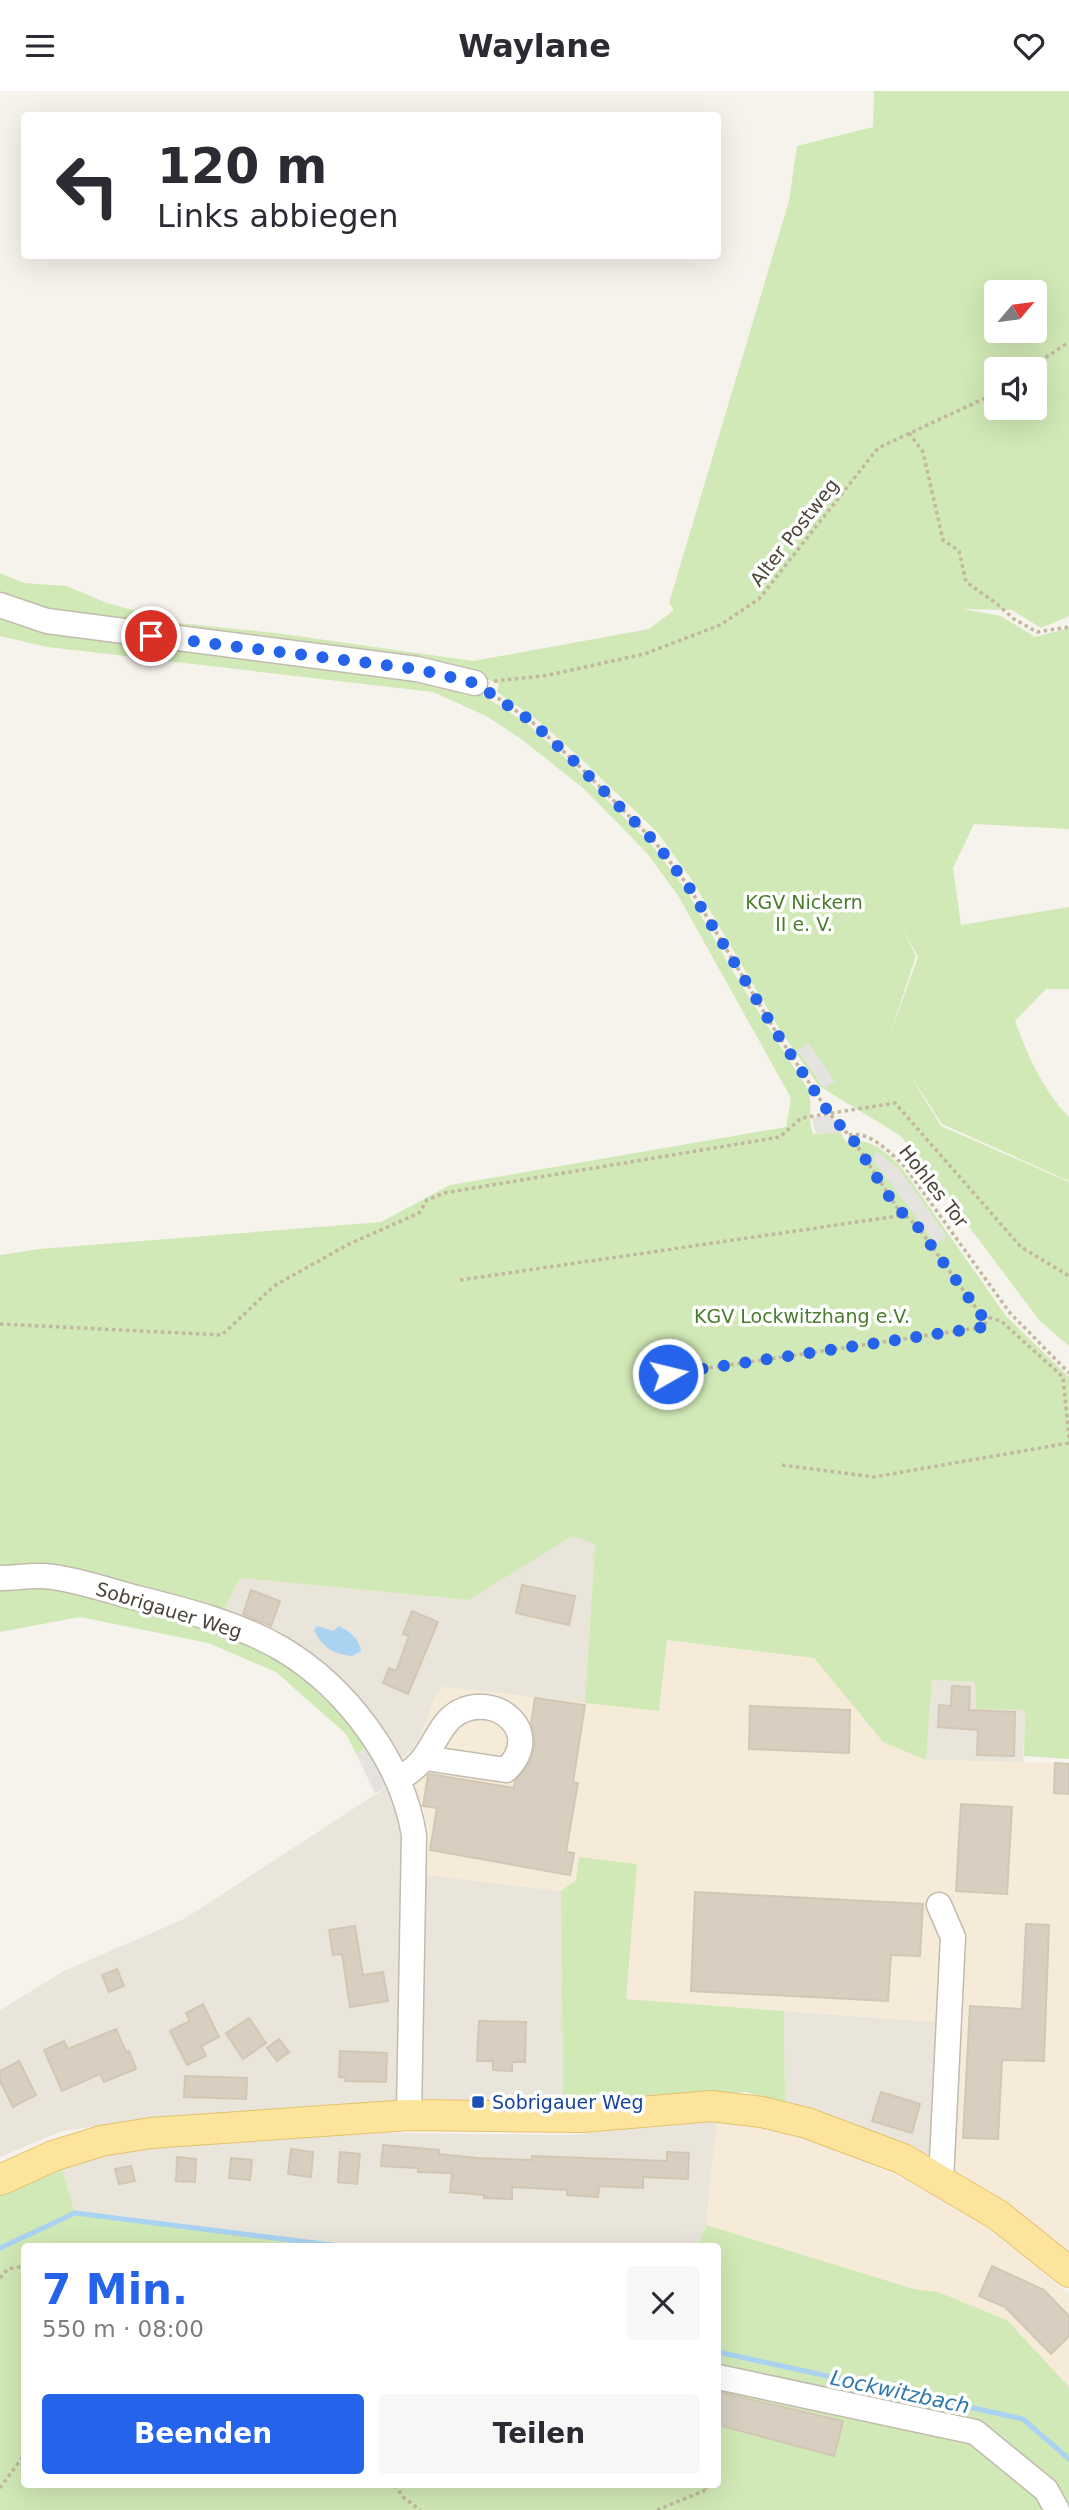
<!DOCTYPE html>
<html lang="de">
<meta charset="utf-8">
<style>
:root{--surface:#fff;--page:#f7f7f7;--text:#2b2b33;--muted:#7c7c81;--accent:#2563eb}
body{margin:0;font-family:"DejaVu Sans",sans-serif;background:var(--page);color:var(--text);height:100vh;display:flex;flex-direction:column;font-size:26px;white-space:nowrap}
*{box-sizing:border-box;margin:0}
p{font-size:23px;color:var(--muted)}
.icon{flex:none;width:38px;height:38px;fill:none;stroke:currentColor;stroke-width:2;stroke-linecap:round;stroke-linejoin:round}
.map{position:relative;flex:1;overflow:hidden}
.details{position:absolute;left:21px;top:2152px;width:700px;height:245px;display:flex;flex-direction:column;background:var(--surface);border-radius:7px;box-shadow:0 7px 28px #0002}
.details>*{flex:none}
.top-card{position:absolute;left:21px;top:21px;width:700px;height:147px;border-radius:7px;box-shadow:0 7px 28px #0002;background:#fff;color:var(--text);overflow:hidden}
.needle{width:46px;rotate:61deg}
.controls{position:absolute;left:984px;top:189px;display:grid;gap:14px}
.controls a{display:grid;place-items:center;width:63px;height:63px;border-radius:7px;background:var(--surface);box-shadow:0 7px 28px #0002;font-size:35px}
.pin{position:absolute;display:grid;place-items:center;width:60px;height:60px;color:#fff;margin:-30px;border:4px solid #fff;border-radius:50%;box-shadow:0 2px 7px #0007}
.me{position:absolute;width:77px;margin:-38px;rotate:82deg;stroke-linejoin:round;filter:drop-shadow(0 0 5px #0008)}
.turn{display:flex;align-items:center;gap:24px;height:147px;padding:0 21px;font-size:32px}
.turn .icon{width:91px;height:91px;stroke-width:2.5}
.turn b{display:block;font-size:49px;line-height:60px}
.round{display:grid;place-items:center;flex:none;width:74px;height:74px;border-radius:7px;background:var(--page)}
.head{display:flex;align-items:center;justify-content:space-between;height:119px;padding:0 21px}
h1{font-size:42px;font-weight:700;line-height:52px;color:var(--accent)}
.action{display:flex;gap:14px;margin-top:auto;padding:14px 21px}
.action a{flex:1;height:80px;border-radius:7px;background:var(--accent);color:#fff;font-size:28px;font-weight:700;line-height:80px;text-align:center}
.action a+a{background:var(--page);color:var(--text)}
header{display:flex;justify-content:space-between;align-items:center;height:91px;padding:0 21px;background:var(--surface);font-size:32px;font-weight:700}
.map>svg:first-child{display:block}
.residential{fill:#eae5da}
.commercial{fill:#f6ead8}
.green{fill:#d1e9b6;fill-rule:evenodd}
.parking{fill:#e5e3e0}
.water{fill:#aad3f1}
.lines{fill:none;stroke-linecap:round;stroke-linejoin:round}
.stream{stroke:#aad3f1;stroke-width:5}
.building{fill:#d8cfc1;stroke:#d2c7b4;stroke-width:2}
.minor-casing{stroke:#c2bbae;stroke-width:27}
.major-casing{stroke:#e4c26c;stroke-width:32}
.path{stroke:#c3b79f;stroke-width:3.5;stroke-dasharray:3.5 3.5;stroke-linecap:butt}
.minor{stroke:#fff;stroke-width:24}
.major{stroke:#fde49d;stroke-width:30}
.route{stroke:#2563eb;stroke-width:12;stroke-dasharray:0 21.6}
.transit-dot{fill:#1a4fb4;stroke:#fff;stroke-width:2.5}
.labels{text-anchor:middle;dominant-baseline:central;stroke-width:7;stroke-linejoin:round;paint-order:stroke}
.street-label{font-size:19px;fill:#4b4439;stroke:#fff}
.park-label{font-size:19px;fill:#497d2b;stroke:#fff}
.transit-label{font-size:19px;fill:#164399;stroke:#fff;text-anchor:start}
.water-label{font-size:21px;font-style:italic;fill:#2f77af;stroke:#fff}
</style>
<header><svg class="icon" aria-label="menu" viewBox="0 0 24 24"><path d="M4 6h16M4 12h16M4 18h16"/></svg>Waylane<svg class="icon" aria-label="heart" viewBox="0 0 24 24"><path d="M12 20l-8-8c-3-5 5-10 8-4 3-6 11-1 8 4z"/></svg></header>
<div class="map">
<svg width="1069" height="2419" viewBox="0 0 1069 2419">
<rect width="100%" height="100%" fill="#f6f3ec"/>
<g class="residential">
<polygon points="572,1444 595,1452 585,1612 444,1596 436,1603 417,1656 396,1671 377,1641 220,1527 240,1487 469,1509"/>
<polygon points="932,1589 975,1591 976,1618 1025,1618 1023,1671 926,1669"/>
<polygon points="390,1694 406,1746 403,1781 561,1800 563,2015 178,2024 62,2040 0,2066 0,1919 64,1880 184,1828"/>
<polygon points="784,1920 937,1931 930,2064 785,2012"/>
<polygon points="717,2029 706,2134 698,2156 347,2156 75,2122 61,2075 115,2058 299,2041 570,2044"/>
</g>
<g class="commercial">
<polygon points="667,1549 814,1567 883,1651 926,1669 1069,1672 1069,2163 1044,2141 991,2102 930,2064 936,1931 626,1908 576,1789 561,1800 426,1784 429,1739 424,1721 412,1696 396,1671 417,1656 436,1603 444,1596 659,1620"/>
<polygon points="717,2029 803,2043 954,2111 991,2136 1069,2204 1069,2296 1007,2229 938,2201 914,2198 706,2134"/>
</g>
<g class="green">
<path d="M874,0H1069V525L1041,537L1012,519L962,518L1001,525L1035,546L1069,537V738L974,733L953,777L961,834L1069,816V898H1046L1015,930C1028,965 1043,999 1069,1026V1090L942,1033L905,976L941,1035L1069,1091V1255L1039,1229L901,1045L819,995L780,939L692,789L657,741L577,664L536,628L497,601L499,593L478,585L165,540L0,510V482L24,492L66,495L107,512L179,532L276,542L473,570L649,538L674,519L669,512L789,110L797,55L873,36ZM996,201H1034V240H996ZM996,278H1034V317H996ZM900,832L918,866L888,949L916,865Z"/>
<path d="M0,524L289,568L476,600L528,633L576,677L655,758L688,802L735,884L807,997C814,1011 807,1026 813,1043L840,1041L846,1051C871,1046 885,1060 902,1077L1006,1225L1069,1286V1668L1024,1665L1025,1619L976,1618L975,1591L932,1589L926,1669L883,1651L814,1567L667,1549L659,1620L585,1612L595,1453L572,1445L469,1509L240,1487L216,1535L276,1562L363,1645L369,1655L356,1663L346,1643L276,1581L208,1552L80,1526L0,1541V1164L40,1158L381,1131L450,1094L786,1036L791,1007L679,806L646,761L583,697L520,647L486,625L433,601L47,556L0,545Z"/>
<polygon points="579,1766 637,1773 626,1908 784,1920 785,2012 746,2001 563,2015 561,1800 576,1789"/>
<polygon points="61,2075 75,2122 347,2156 24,2156 24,2394 718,2394 718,2156 698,2156 706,2134 914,2198 938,2201 1007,2229 1069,2296 1069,2419 0,2419 0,2102"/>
</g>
<g class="parking">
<polygon points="808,952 835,990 824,997 797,959"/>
<polygon points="830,1024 842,1041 816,1043 812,1027"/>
<polygon points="877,1061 899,1078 947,1146 936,1153 873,1069"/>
<polygon points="369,1655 390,1694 375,1702 356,1663"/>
</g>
<path class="water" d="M317,1535L333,1540L339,1535C350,1541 359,1547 361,1560L352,1565C333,1563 322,1556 314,1539Z"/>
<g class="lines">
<g class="stream">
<polyline points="0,2157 75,2122 347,2156"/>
<polyline points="718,2261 1023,2328 1069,2368"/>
</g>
</g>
<g class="building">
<polygon points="522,1494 575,1505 569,1534 516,1522"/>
<polygon points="251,1499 280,1510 271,1535 243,1523"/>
<polygon points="412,1520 438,1531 408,1603 383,1592 389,1577 396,1580 409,1545 403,1543"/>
<polygon points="952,1595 970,1596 969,1619 1015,1621 1014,1665 977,1664 978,1639 938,1636 939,1614 951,1615"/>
<polygon points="535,1607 585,1614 573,1691 578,1692 566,1761 574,1762 570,1784 430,1759 437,1717 423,1715 428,1684 430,1683 514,1697 515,1690 529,1673 535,1655 531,1633"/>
<polygon points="750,1615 850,1619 849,1662 749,1658"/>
<polygon points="1055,1672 1069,1673 1069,1703 1054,1702"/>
<polygon points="961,1713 1012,1716 1007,1803 956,1800"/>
<polygon points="695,1801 923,1813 920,1865 891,1864 888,1910 691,1900"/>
<polygon points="1026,1833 1049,1834 1044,1970 1002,1969 998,2048 963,2047 970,1915 1022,1918"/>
<polygon points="355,1835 363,1884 383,1881 388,1910 350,1916 342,1863 333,1864 329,1839"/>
<polygon points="117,1878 124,1895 109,1901 102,1884"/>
<polygon points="203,1913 219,1946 201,1955 206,1965 187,1974 170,1940 190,1930 186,1922"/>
<polygon points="249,1927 266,1952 243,1968 226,1942"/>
<polygon points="479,1930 526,1931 525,1971 512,1971 512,1980 493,1979 493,1970 477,1970"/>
<polygon points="116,1938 126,1961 129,1960 136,1978 104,1991 100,1983 62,2000 44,1959 64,1950 68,1958"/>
<polygon points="279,1948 289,1961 277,1970 267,1957"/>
<polygon points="340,1960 387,1962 386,1991 345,1990 346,1987 339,1986"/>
<polygon points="19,1970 36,2004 13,2016 0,1990 0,1980"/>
<polygon points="185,1985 247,1987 246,2008 184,2006"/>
<polygon points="881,2001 920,2013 912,2042 872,2030"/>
<polygon points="383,2054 439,2059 439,2063 477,2067 532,2069 532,2065 667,2070 667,2061 689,2062 688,2088 643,2086 643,2097 599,2095 598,2106 567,2104 567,2099 512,2096 512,2108 484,2107 484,2104 450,2101 452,2082 418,2081 418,2077 381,2075"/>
<polygon points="291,2058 313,2061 311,2086 288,2083"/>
<polygon points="340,2061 360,2063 357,2093 338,2091"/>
<polygon points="177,2066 196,2068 195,2091 176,2090"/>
<polygon points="231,2067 252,2069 250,2089 229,2087"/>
<polygon points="131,2075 135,2090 119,2093 115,2078"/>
<polygon points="992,2175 1044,2199 1069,2225 1069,2245 1051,2263 1005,2216 979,2205"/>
<polygon points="718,2301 843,2330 834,2365 718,2334"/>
</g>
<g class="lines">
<g class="minor-casing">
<g id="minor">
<polyline points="0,514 47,530 417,578 475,592"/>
<path d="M0,1487C17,1487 37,1483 53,1486C83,1490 112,1501 141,1508C189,1520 239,1533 282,1558C346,1596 402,1670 414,1744L409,2024"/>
<path d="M398,1689C407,1683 416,1677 423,1668C435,1653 441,1631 459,1621C496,1601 545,1641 506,1679L425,1667"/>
<polyline points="939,1814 953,1846 941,2089"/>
<polyline points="718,2286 975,2341 1046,2399 1057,2419"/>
</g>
</g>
<g class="major-casing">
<polyline id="major" points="0,2089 53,2065 101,2050 151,2042 409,2024 583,2026 711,2015 762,2021 807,2032 903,2068 998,2124 1069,2181"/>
</g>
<g class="path">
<polyline points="1028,278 1069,251"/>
<polyline points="909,342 923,361 943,449 959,460 966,491 996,512 1014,528 1037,541 1069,536"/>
<polyline points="494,590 544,585 644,563 720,534 759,508 878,357 996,302"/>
<polyline points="492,603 531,630 576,672 655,751 689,796 776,941 829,1022 854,1050 898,1118 918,1136 981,1224 1001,1230 1063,1286 1069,1347"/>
<path d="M849,1044C869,1039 891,1062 905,1076L1010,1222L1069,1282"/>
<polyline points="460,1189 905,1124"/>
<polyline points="0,1233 222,1244 274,1195 347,1154 419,1122 427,1109 444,1102 780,1046 801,1027 895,1012 1021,1156 1069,1185"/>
<polyline points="668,1283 977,1237 984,1236 988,1226"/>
<polyline points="782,1374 874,1386 1069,1352"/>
<polyline points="0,2187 8,2178 24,2175"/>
<polyline points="395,2394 403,2406 420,2419"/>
<polyline points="0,2397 24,2364"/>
<polyline points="657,2419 708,2398 703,2394"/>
</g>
<use href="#minor" class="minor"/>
<use href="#major" class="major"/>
</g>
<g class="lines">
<polyline class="route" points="151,545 417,578 475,592 531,630 576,672 655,751 689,796 776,941 829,1022 854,1050 886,1101 898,1118 918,1136 981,1224 988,1226 984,1236 977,1237 668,1283"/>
</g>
<rect class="transit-dot" x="471" y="2004" width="14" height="14" rx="3.5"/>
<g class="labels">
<g class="street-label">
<text transform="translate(794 441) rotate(-52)">Alter Postweg</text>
<text transform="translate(934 1095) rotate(52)">Hohles Tor</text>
<text transform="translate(169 1519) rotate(17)">Sobrigauer Weg</text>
</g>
<g class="park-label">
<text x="804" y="811">KGV Nickern<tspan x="804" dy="22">II e. V.</tspan></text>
<text x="802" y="1225">KGV Lockwitzhang e.V.</text>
</g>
<g class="transit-label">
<text x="492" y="2011">Sobrigauer Weg</text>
</g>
<g class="water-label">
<text transform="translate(900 2301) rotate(12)">Lockwitzbach</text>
</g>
</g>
</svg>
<div class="controls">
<a><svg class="needle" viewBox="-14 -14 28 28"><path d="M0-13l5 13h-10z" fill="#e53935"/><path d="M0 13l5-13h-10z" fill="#7c7c81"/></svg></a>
<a><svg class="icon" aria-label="sound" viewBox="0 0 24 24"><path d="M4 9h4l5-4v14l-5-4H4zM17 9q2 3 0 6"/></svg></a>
</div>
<div class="pin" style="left:151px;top:545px;background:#d93025"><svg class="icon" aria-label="arrive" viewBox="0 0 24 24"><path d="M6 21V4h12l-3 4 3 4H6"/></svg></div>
<svg class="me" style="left:668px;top:1283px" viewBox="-20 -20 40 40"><circle r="17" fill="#2563eb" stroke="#fff" stroke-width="3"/><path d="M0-11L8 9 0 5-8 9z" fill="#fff"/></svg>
<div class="top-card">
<div class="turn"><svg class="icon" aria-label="left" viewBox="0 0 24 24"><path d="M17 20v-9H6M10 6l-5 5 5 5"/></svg><div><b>120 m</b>Links abbiegen</div></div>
</div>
<section class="details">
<div class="head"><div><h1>7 Min.</h1><p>550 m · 08:00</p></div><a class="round"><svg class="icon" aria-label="close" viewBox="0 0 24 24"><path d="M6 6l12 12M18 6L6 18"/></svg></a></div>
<div class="action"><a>Beenden</a><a>Teilen</a></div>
</section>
</div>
